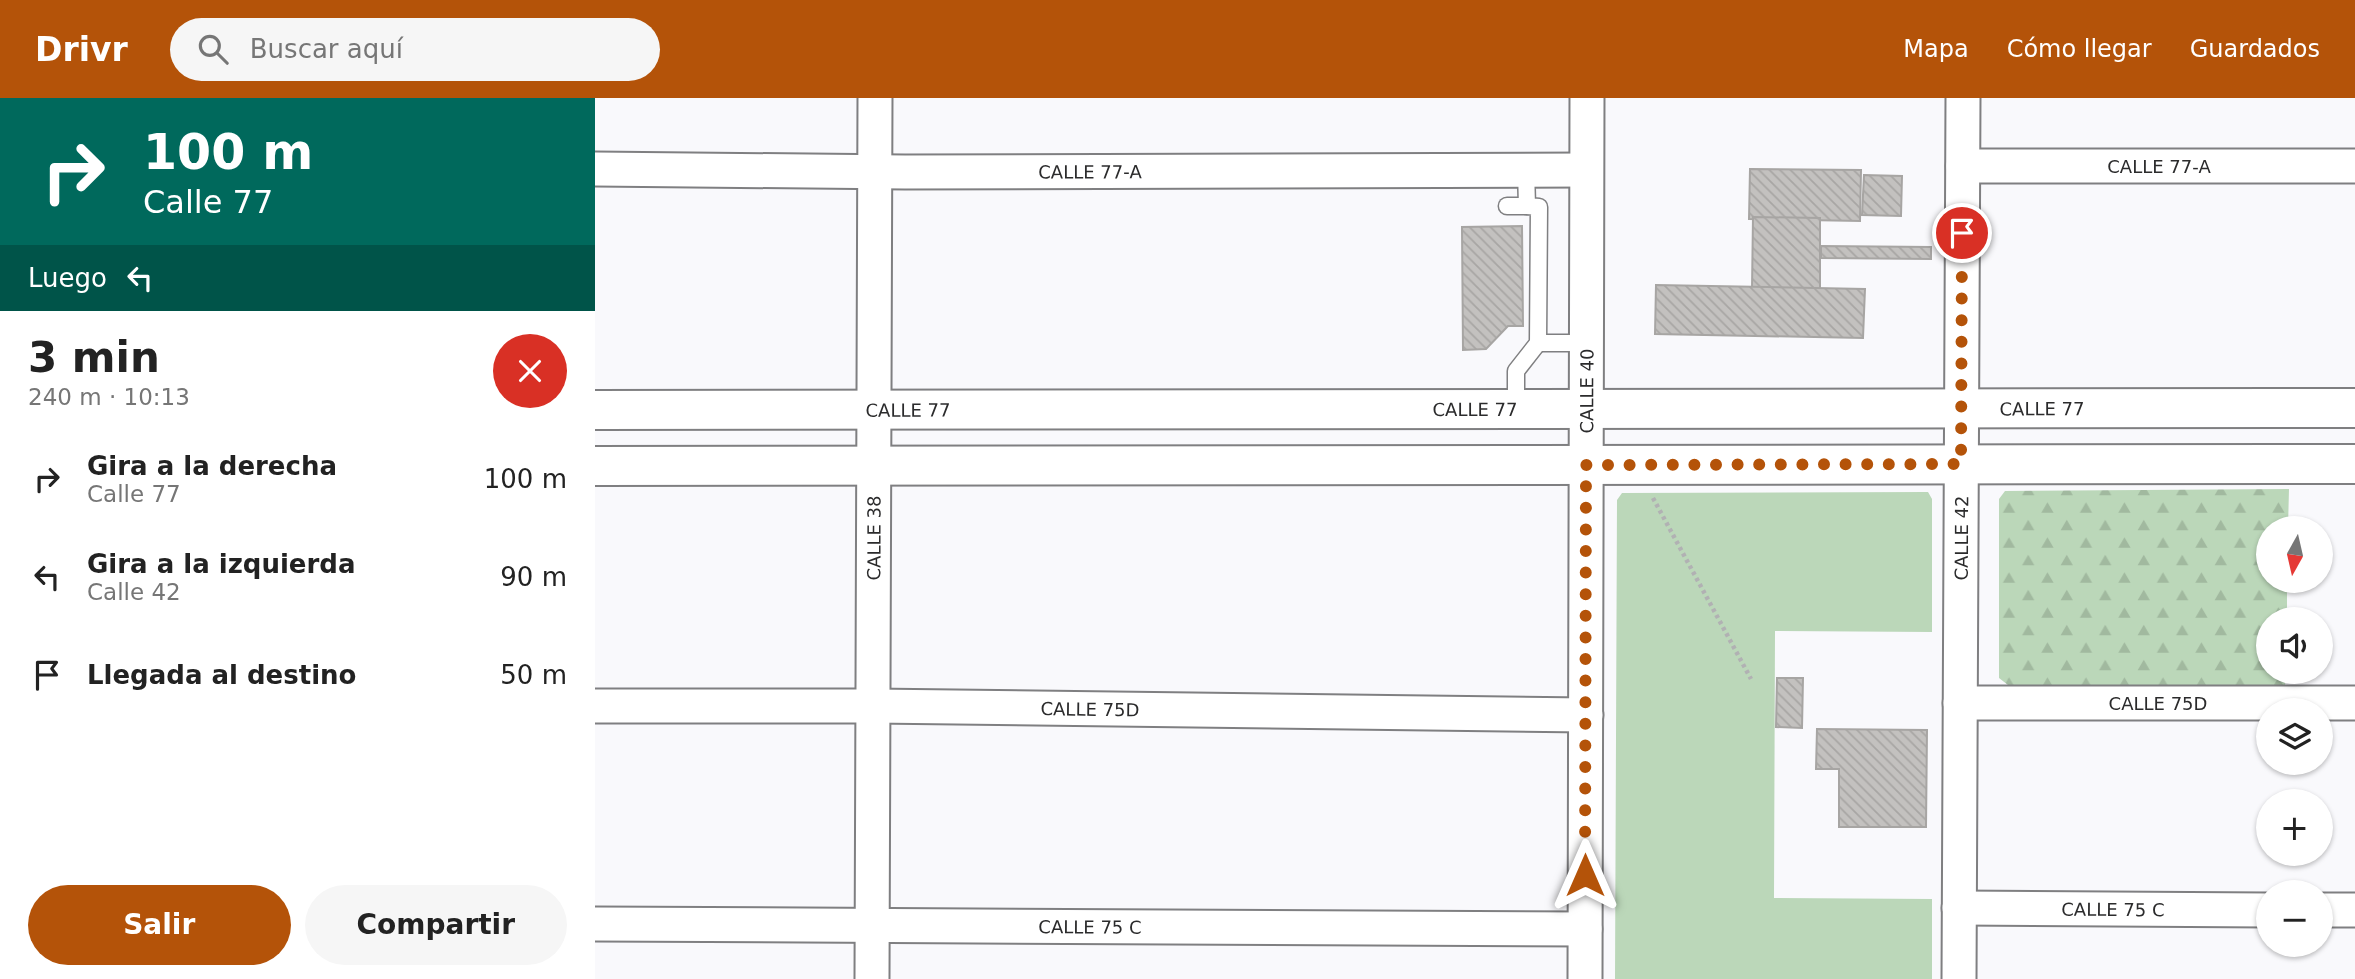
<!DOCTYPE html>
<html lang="es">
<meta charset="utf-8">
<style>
:root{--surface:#fff;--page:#f6f6f6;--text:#222;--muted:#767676;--accent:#b45309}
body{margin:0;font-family:"DejaVu Sans",sans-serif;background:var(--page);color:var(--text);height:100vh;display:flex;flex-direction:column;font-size:26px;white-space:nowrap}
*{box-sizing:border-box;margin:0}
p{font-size:23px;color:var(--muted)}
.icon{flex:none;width:38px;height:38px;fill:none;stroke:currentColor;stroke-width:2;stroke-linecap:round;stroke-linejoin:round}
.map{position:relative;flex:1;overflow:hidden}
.details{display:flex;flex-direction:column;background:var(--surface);width:595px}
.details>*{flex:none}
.hud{background:#00695c;color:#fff;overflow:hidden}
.needle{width:46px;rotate:188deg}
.buttons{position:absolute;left:1661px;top:418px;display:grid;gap:14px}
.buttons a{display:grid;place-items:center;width:77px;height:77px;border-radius:50%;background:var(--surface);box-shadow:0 2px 5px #0004;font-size:35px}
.pin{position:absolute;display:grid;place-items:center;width:60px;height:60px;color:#fff;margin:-30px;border:4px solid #fff;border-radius:50%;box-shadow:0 2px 7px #0007}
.me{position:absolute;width:77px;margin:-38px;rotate:0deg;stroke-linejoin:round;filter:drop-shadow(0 0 5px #0008)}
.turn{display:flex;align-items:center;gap:24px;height:147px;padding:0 28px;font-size:32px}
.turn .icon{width:91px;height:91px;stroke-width:2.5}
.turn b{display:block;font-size:49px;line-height:60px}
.then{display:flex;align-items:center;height:66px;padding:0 28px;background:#0003;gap:14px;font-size:26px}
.round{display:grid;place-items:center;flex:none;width:74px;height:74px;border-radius:37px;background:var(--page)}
.summary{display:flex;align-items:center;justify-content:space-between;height:119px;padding:0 28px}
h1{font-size:42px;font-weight:600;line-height:52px}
.action{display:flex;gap:14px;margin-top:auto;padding:14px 28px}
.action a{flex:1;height:80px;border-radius:42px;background:var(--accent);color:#fff;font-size:28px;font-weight:600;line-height:80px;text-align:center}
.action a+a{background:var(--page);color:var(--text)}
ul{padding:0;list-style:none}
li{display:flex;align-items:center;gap:21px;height:98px;padding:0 28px}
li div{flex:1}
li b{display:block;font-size:26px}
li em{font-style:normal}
header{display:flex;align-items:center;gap:42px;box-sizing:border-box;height:98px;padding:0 35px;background:var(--accent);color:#fff}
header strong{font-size:33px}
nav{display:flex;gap:38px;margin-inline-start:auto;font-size:24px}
.search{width:490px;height:63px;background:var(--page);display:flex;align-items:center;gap:18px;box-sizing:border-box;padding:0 24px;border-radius:38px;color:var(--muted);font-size:26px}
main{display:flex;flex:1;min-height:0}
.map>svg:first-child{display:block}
.forest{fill:url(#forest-firs)}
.park{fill:#bbd7b9}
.building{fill:url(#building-back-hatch);stroke:#a7a5a3;stroke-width:2}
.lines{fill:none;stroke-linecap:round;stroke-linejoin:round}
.service-casing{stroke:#7f7f81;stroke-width:19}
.minor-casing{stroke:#7f7f81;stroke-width:37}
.tertiary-casing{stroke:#7f7f81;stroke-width:42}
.path{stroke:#b1b1b3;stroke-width:4.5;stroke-dasharray:3.5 3.5;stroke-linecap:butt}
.service{stroke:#fff;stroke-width:16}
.minor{stroke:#fff;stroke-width:33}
.tertiary{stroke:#fff;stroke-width:38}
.route{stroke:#b45309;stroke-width:12;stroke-dasharray:0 21.6}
.labels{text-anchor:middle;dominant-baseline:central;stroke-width:7;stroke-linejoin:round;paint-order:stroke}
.street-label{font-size:18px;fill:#2b2b2c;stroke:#fff}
</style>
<header>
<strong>Drivr</strong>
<div class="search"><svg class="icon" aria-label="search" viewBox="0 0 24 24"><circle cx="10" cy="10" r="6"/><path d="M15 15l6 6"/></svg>Buscar aquí</div>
<nav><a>Mapa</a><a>Cómo llegar</a><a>Guardados</a></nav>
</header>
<main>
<section class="details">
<div class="hud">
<div class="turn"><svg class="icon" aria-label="right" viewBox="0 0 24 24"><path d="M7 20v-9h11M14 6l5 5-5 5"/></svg><div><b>100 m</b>Calle 77</div></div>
<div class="then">Luego<svg class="icon" aria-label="left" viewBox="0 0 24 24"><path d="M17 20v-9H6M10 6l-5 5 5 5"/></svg></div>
</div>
<div class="summary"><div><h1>3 min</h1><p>240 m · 10:13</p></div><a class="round" style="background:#d93025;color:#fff"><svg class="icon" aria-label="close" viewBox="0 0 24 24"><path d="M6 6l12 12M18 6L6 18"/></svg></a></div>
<ul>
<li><svg class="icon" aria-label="right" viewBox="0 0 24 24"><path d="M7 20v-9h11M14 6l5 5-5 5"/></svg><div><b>Gira a la derecha</b><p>Calle 77</p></div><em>100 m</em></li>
<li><svg class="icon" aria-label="left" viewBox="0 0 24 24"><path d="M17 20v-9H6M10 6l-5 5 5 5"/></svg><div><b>Gira a la izquierda</b><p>Calle 42</p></div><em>90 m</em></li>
<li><svg class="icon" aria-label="arrive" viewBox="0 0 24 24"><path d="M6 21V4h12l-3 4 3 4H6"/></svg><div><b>Llegada al destino</b></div><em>50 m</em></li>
</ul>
<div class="action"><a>Salir</a><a>Compartir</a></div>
</section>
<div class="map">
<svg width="1760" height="881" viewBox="0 0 1760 881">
<defs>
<pattern id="forest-firs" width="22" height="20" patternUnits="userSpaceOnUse" patternTransform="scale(1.75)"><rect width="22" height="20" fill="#bbd7b9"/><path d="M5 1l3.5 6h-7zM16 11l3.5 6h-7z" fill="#a1b99f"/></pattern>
<pattern id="building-back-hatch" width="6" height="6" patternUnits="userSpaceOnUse" patternTransform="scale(1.75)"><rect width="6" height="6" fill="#c3c1bf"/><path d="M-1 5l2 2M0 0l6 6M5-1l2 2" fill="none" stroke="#a8a6a4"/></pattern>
</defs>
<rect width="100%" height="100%" fill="#f9f9fc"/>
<polygon class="forest" points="1694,391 1693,430 1673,430 1673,483 1692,483 1692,521 1673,522 1673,574 1691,574 1690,588 1413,587 1404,580 1404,401 1410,393"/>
<polygon class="park" points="1333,394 1337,401 1337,534 1180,533 1179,800 1337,801 1337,881 1020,881 1022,402 1027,395"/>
<g class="building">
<polygon points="1155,71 1266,72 1265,123 1154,121"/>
<polygon points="1269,77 1307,78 1306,118 1267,117"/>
<polygon points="1158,119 1225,120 1225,192 1157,191"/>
<polygon points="927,128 928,228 913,228 891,251 868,252 867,129"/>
<polygon points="1226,148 1336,149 1336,161 1226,160"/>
<polygon points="1061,187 1270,191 1268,240 1060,236"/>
<polygon points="1182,580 1208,580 1207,630 1181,629"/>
<polygon points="1222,631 1332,632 1331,729 1244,729 1244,671 1221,671"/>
</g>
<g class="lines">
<g class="service-casing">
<g id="service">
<polyline points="912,108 932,108"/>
<polyline points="943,245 991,245"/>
<polyline points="921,311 921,273 943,245 944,109 932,108 931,72"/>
</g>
</g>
<g class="minor-casing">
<g id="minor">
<path id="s1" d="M1368,68H1760"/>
<path id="s2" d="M0,71L310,74L991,72"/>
<path id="s3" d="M1365,605H1760"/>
<path id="s4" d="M0,608H278L991,617"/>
<path id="s5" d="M1364,810L1673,812"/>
<polyline points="1726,812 1760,812"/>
<path id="s6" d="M0,826L990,831"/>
<path id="s7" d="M277,881L280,0"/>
<path id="s8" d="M990,881L992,0"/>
<path id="s9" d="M1364,881L1368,0"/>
</g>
</g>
<g class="tertiary-casing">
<g id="tertiary">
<path id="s10" d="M0,312L1760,310"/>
<polyline points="0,368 1760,366"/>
</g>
</g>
<polyline class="path" points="1058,400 1156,581"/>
<use href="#service" class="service"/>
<use href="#minor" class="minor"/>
<use href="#tertiary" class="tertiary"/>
</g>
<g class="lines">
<polyline class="route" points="990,777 991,367 1366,366 1367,135"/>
</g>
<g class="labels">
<g class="street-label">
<text stroke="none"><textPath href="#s1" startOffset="196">CALLE 77-A</textPath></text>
<text stroke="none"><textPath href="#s2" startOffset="495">CALLE 77-A</textPath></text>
<text stroke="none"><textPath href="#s8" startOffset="588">CALLE 40</textPath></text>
<text stroke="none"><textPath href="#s10" startOffset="1447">CALLE 77</textPath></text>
<text stroke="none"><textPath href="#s10" startOffset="880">CALLE 77</textPath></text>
<text stroke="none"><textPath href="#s10" startOffset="313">CALLE 77</textPath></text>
<text stroke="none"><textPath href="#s7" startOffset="441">CALLE 38</textPath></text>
<text stroke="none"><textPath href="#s9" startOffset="441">CALLE 42</textPath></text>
<text stroke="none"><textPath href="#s3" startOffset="198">CALLE 75D</textPath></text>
<text stroke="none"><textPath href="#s4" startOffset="495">CALLE 75D</textPath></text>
<text stroke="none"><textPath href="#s5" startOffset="154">CALLE 75 C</textPath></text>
<text stroke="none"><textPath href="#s6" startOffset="495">CALLE 75 C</textPath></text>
</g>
</g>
</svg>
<div class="buttons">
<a><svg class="needle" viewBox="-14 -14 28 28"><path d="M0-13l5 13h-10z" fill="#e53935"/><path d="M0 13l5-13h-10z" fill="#767676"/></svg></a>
<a><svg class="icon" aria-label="sound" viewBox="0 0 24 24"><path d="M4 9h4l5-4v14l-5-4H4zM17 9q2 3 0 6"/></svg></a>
<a><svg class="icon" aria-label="layers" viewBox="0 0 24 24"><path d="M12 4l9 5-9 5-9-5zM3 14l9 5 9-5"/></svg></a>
<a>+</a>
<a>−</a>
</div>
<div class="pin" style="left:1367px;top:135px;background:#d93025"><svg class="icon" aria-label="arrive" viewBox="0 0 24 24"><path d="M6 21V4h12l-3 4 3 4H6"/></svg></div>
<svg class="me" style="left:990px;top:777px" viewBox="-20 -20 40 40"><path d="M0-17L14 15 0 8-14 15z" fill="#b45309" stroke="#fff" stroke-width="4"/></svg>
</div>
</main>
